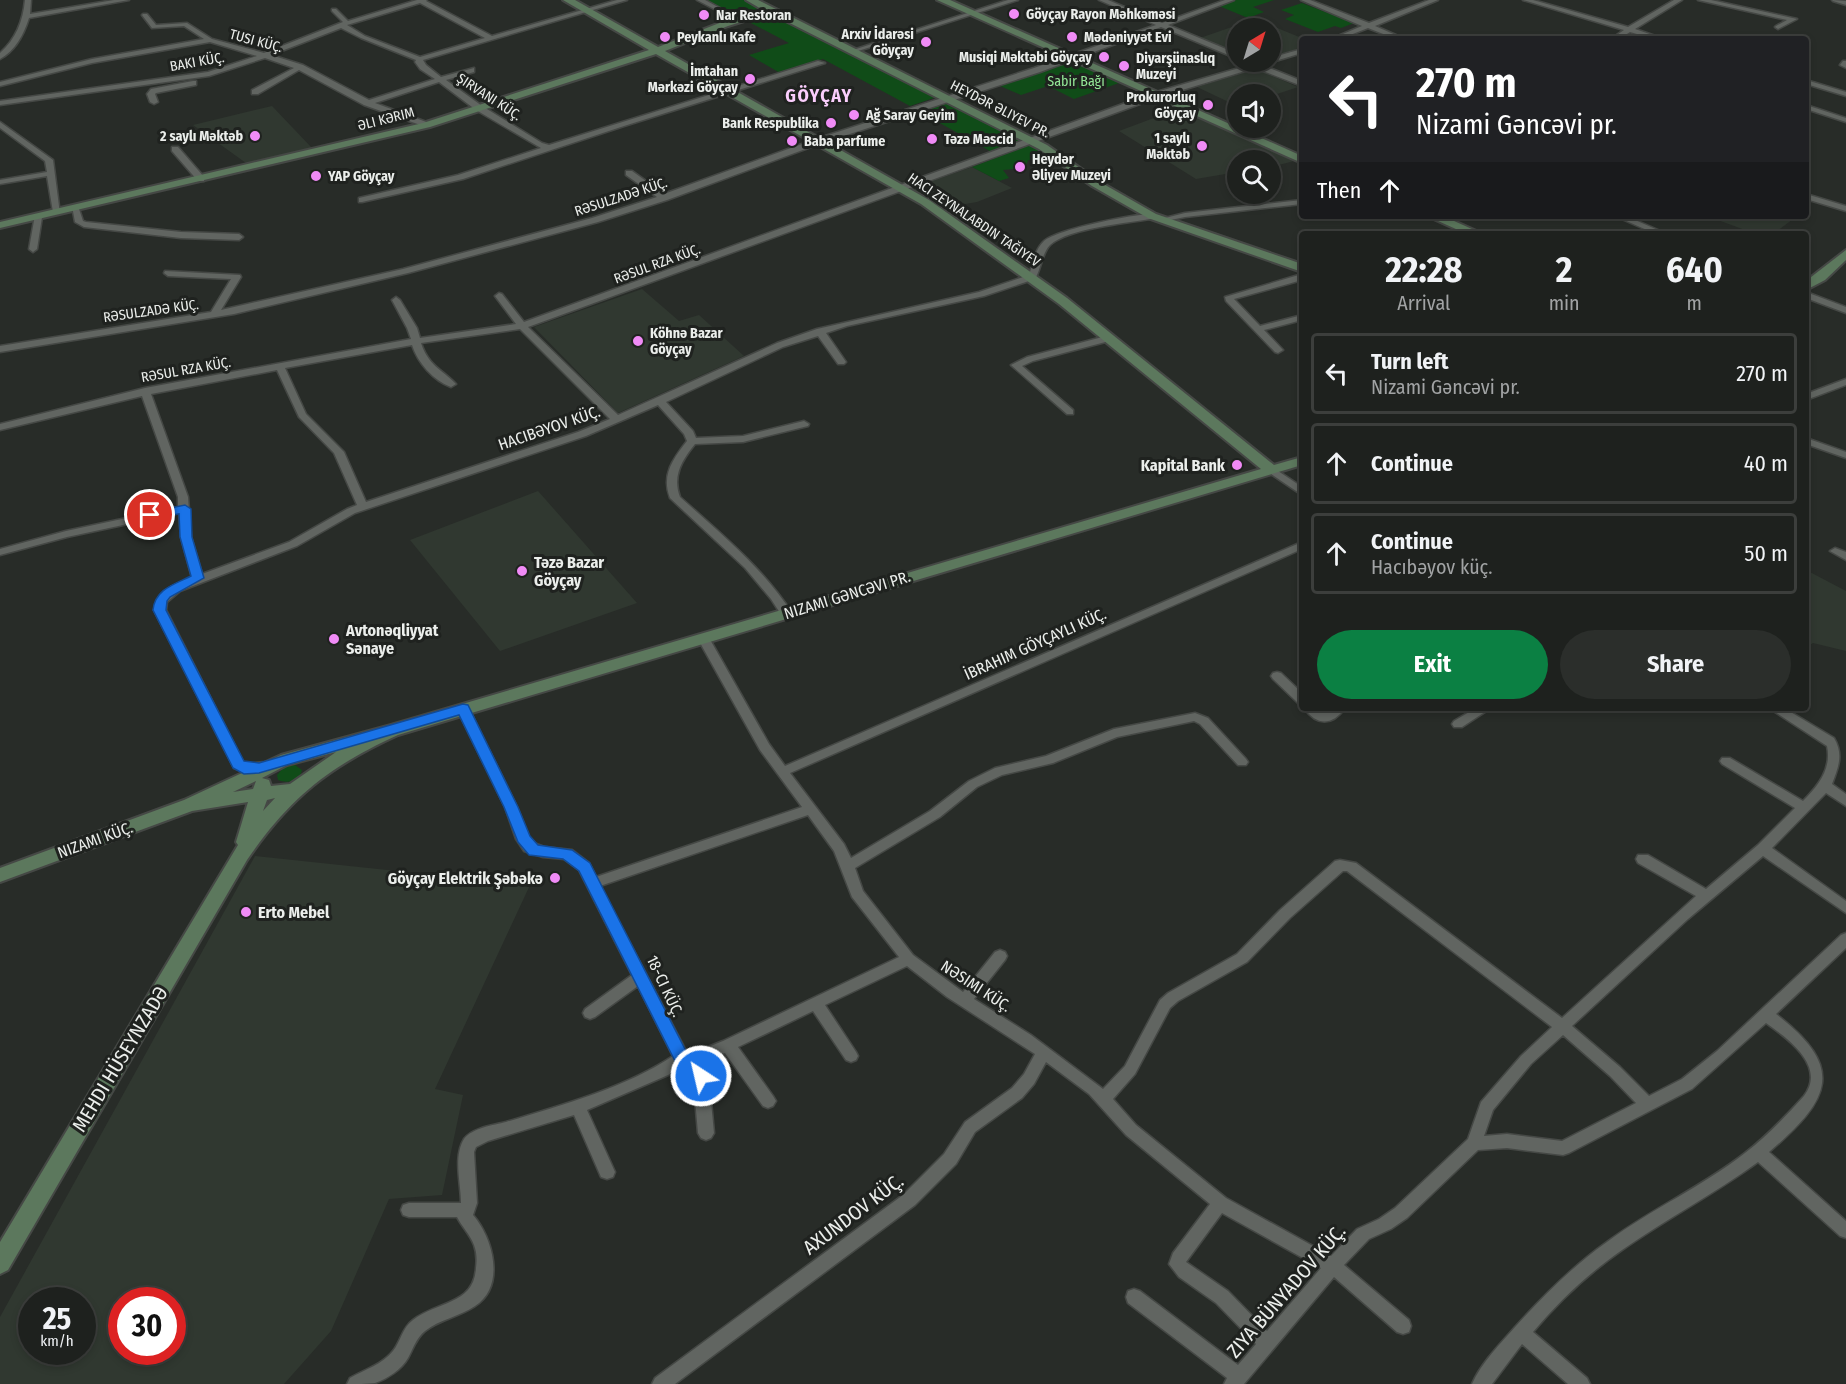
<!DOCTYPE html>
<meta charset="utf-8">
<style>
:root{--surface:#1e211e;--page:#2b2e2b;--text:#f1f3f6;--muted:#a1a3a4;--line:#3c3e3c;--accent:#0b8043}
body{margin:0;font-family:"Fira Sans Condensed",sans-serif;background:var(--page);color:var(--text);height:100vh;display:flex;flex-direction:column;font-size:22px;white-space:nowrap}
*{box-sizing:border-box;margin:0}
p{font-size:20px;color:var(--muted)}
.icon{flex:none;width:33px;height:33px;fill:none;stroke:currentColor;stroke-width:2;stroke-linecap:round;stroke-linejoin:round}
.map{position:relative;flex:1;overflow:hidden}
.side{position:absolute;left:1299px;top:231px;width:510px;height:480px;display:flex;flex-direction:column;background:var(--surface);border-radius:6px;box-shadow:0 3px 9px #0003,0 0 0 2px var(--line)}
.side>*{flex:none}
.guide{position:absolute;left:1299px;top:36px;width:510px;height:183px;border-radius:6px;box-shadow:0 3px 9px #0003,0 0 0 2px var(--line);background:#202124;color:#fff;overflow:hidden}
.needle{width:39px;rotate:38deg}
.buttons{position:absolute;left:1227px;top:18px;display:grid;gap:12px}
.buttons a{display:grid;place-items:center;width:54px;height:54px;border-radius:50%;background:var(--surface);box-shadow:0 3px 9px #0003,0 0 0 2px var(--line);font-size:30px}
.speed{position:absolute;left:18px;top:1287px;display:flex;gap:12px;font-size:30px;font-weight:700;text-align:center}
.speed>*{display:grid;place-content:center;width:78px;height:78px;border-radius:50%;background:var(--surface);box-shadow:0 3px 9px #0003,0 0 0 2px var(--line);line-height:1}
.speed small{font-size:15px;font-weight:400}
.speed .limit{border:9px solid #d22;background:#fff;color:#111}
.pin{position:absolute;display:grid;place-items:center;width:51px;height:51px;color:#fff;margin:-26px;border:3px solid #fff;border-radius:50%;box-shadow:0 2px 6px #0007}
.me{position:absolute;width:66px;margin:-33px;rotate:325deg;stroke-linejoin:round;filter:drop-shadow(0 0 4px #0008)}
.turn{display:flex;align-items:center;gap:21px;height:126px;padding:0 18px;font-size:27px}
.turn .icon{width:78px;height:78px;stroke-width:2.5}
.turn b{display:block;font-size:42px;line-height:51px}
.then{display:flex;align-items:center;height:57px;padding:0 18px;background:#0003;gap:12px;font-size:22px}
.eta{display:flex;justify-content:space-evenly;align-items:center;height:102px;text-align:center}
.eta b{font-size:36px;font-weight:700;line-height:42px}
.cta{display:flex;gap:12px;margin-top:auto;padding:12px 18px}
.cta a{flex:1;height:69px;border-radius:36px;background:var(--accent);color:#fff;font-size:24px;font-weight:700;line-height:69px;text-align:center}
.cta a+a{background:var(--page);color:var(--text)}
ul{padding:0;list-style:none}
li{display:flex;align-items:center;gap:18px;height:81px;margin:0 12px 9px;padding:0 6px;border:3px solid var(--line);border-radius:6px}
li div{flex:1}
li b{display:block;font-size:22px}
li em{font-style:normal}
.map>svg:first-child{display:block}
.built{fill:#303830;fill-rule:evenodd}
.green{fill:#104c18}
.lines{fill:none;stroke-linecap:round;stroke-linejoin:round}
.street-casing{stroke:#454845;stroke-width:3}
.secondary-casing{stroke:#454845;stroke-width:4}
.street{fill:#616561;fill-rule:evenodd}
.secondary{fill:#5c785d;fill-rule:evenodd}
.route{fill:#1a73e8;stroke:#114b97;stroke-width:1.5}
.poi-dot{fill:#f08bf6;stroke:#1f221f;stroke-width:2}
.labels{text-anchor:middle;dominant-baseline:central;stroke-width:6;stroke-linejoin:round;paint-order:stroke}
.far-poi-label{font-size:14px;font-weight:bold;fill:#ebeeeb;stroke:#1f221f;text-anchor:start}
.far-street-label{font-size:14px;fill:#ebeeeb;stroke:#1f221f}
.far-park-label{font-size:14px;fill:#94e797;stroke:#1f221f}
.street-label{font-size:16px;fill:#ebeeeb;stroke:#1f221f}
.poi-label{font-size:16px;font-weight:bold;fill:#ebeeeb;stroke:#1f221f;text-anchor:start}
.far-district-label{font-size:18px;font-weight:bold;letter-spacing:1.5px;fill:#fbcefd;stroke:#1f221f}
.near-street-label{font-size:20px;fill:#ebeeeb;stroke:#1f221f}
</style>
<div class="map">
<svg width="1846" height="1384" viewBox="0 0 1846 1384">
<rect width="100%" height="100%" fill="#282c28"/>
<g class="built">
<polygon points="1255,19 1304,39 1302,47 1271,59 1270,28 1238,28 1237,54 1200,38"/>
<polygon points="1256,69 1298,87 1271,96 1238,94 1237,106 1197,87"/>
<polygon points="272,106 312,148 246,163 193,125"/>
<polygon points="1178,109 1294,161 1271,167 1270,160 1238,160 1237,172 1196,179 1119,131"/>
<polygon points="972,167 1012,188 977,202 942,208 912,188"/>
<polygon points="1707,216 1797,216 1773,234 1756,234"/>
<polygon points="642,289 679,321 699,315 744,356 618,413 534,327"/>
<polygon points="538,491 637,603 500,651 410,540"/>
<polygon points="1806,570 1846,591 1846,651 1813,643 1806,647"/>
<path d="M255,856L530,885L435,1089L463,1095L442,1195L389,1199L331,1331L284,1384H0V1317ZM32,1300H82V1352H32ZM122,1300H172V1352H122Z"/>
</g>
<g class="green">
<polygon points="707,0 745,0 763,9 737,16"/>
<polygon points="1236,0 1274,0 1253,7 1264,12 1248,18 1219,6"/>
<polygon points="1302,3 1354,23 1341,28 1335,26 1318,32 1285,19 1294,15 1281,10"/>
<polygon points="771,14 937,97 910,106 823,59 780,73 749,55 789,43 747,21"/>
<polygon points="1072,62 1119,83 1074,99 1048,86 1021,95 1000,86"/>
<polygon points="949,103 1020,141 990,151 920,112"/>
<polygon points="1030,145 1052,158 1044,161 1028,160 1026,166 1016,164 1014,169 1003,170 1009,178 999,181 972,167"/>
<path d="M295,765L302,770C300,781 288,784 278,780L277,775L284,767Z"/>
</g>
<g class="lines">
<g class="street-casing">
<g id="street">
<path d="M25,0H31L30,14L114,0H129L29,18C24,34 15,51 0,59V53C16,39 23,21 25,0Z"/>
<path d="M417,0H427L426,1L492,36L617,0H627L423,60L426,65L441,77L474,68V72L446,80L482,106L542,143L549,145L818,61L825,63L624,126L463,179L362,202H359V198L458,175L541,148L476,110L439,82L375,103L429,123L430,125L426,127L364,105L299,70L258,94H252V90L294,68L265,58L209,76L0,105V101L208,72L257,56L210,42L92,63L0,86V82L92,59L204,39L184,26L152,28L142,15L143,14H147L156,25L187,23L212,39L264,53L343,22L332,11V9H336L348,21ZM420,3L485,38L420,57L365,36L347,25ZM341,28L361,38L416,60L415,62L420,69L435,79L369,100L303,65L271,55Z"/>
<polygon points="697,0 705,0 742,20 737,21"/>
<polygon points="1008,0 1018,0 855,52 850,51"/>
<polygon points="1099,0 1108,0 1162,23 1225,0 1234,0 1168,25 1238,54 1238,59 1161,27 1040,72 819,144 667,200 598,222 408,273 234,314 0,352 0,346 211,312 231,279 168,276 164,273 165,271 240,275 241,277 221,310 403,269 592,218 657,197 626,175 626,171 632,171 664,194 813,140 1034,68 1156,25"/>
<polygon points="1301,0 1310,0 1369,23 1429,0 1438,0 1375,26 1405,39 1396,39 1368,28 1340,39 1331,39 1362,26"/>
<polygon points="1523,0 1533,0 1628,27 1674,0 1682,0 1635,29 1664,39 1654,39 1630,32 1619,39 1611,39 1624,30"/>
<polygon points="1698,0 1711,0 1797,19 1778,29 1775,27 1776,26 1787,20"/>
<polygon points="1832,0 1846,1 1846,5 1833,1"/>
<path d="M1302,49V53L1262,65L1302,81V86L1255,68L1159,97L528,327L618,415L777,343L817,329L979,292L1029,275C1033,264 1035,249 1044,241C1058,229 1137,213 1155,214V218C1130,223 1068,228 1050,245C1042,253 1041,269 1035,279L984,296L847,326L826,333L846,362L844,364H838L818,336L783,347L666,402L693,431L696,438L743,436L804,421L809,424L808,426L743,442L695,444C682,460 672,476 680,497C720,533 762,567 792,613L790,616H782L771,599L745,568L670,498C661,475 673,459 687,441L684,434L658,405L586,436L355,513L297,546L180,591L167,602L166,610L243,762C254,766 259,760 268,763L270,766L268,769L251,775L234,768L154,610C157,590 176,584 192,578L181,537L179,513L67,537L0,555V549L66,531L178,507V497L142,396L0,430V424L145,388L411,339L407,328L392,300L396,297L400,300L417,328L420,338L516,324L495,296L499,293L502,294L524,322L1153,93L1260,62H1270V58ZM520,329L610,419L578,432L366,502L344,452L306,414L285,368L412,345C418,363 433,380 451,387L456,384C441,369 428,365 421,343ZM277,370L299,417L334,453L357,505L347,509L289,542L202,574L191,537L188,497L151,394Z"/>
<polygon points="1843,61 1846,61 1846,68 1840,65"/>
<polygon points="709,78 713,80 712,82 667,93 663,91"/>
<polygon points="1806,80 1846,92 1846,96 1806,84"/>
<polygon points="193,81 196,81 196,85 156,93 155,94 158,102 154,104 150,102 147,94 151,89"/>
<polygon points="1806,105 1846,118 1846,122 1806,109"/>
<polygon points="0,122 53,160 60,214 53,212 47,176 0,184 0,180 47,172 45,161 0,128"/>
<polygon points="172,147 178,147 204,177 204,181 198,181 172,151"/>
<polygon points="1806,194 1846,206 1846,211 1806,199"/>
<polygon points="1302,200 1302,204 1185,217 1161,222 1157,220 1185,213"/>
<polygon points="72,206 78,206 83,221 86,222 181,232 239,234 243,237 239,240 181,238 84,227 75,222"/>
<polygon points="35,215 42,217 37,249 33,252 29,249"/>
<polygon points="1615,216 1626,216 1667,234 1656,234"/>
<polygon points="1302,274 1302,280 1234,299 1260,326 1302,315 1302,320 1264,330 1283,350 1278,353 1275,352 1226,301 1225,297"/>
<polygon points="1806,292 1846,307 1846,313 1806,298"/>
<polygon points="1110,335 1113,336 1113,340 1033,361 1022,366 1073,410 1073,414 1067,414 1011,365 1027,357"/>
<polygon points="1846,379 1846,385 1806,400 1806,394"/>
<polygon points="1806,438 1846,452 1846,458 1806,444"/>
<polygon points="1272,467 1302,487 1302,495 1268,472 1267,470 1268,468"/>
<path d="M1302,542V549L790,773L844,844L851,858L930,811L969,781L995,768L1046,756L1114,729L1195,713L1208,718L1246,759L1248,762L1246,765H1238L1200,724L1194,721L1117,737L1053,763L1002,775L977,787L940,817L855,868L863,891L913,955L963,992L995,952L1000,950L1005,952L1007,956L1005,960L974,999L1031,1035L1103,1089L1125,1066L1160,1000L1168,993L1237,954L1280,910L1335,861L1340,860L1356,863L1562,1018L1696,896L1638,863L1636,859L1638,855H1648L1706,889L1758,845L1795,808L1722,764L1720,761L1722,758H1730L1803,801C1818,786 1832,769 1827,746L1769,708H1784L1834,738C1844,755 1838,768 1832,784L1846,794V806L1826,793L1772,848L1846,901V913L1763,856L1688,919L1572,1026L1620,1067L1649,1096L1682,1079L1717,1051L1841,935L1846,933V948L1776,1014C1846,1068 1831,1099 1769,1152L1846,1221V1238L1840,1236L1758,1162C1714,1194 1666,1219 1622,1250C1589,1273 1559,1301 1533,1332L1587,1378L1590,1384H1568L1522,1344L1492,1384H1472C1481,1363 1501,1343 1516,1326C1544,1295 1573,1266 1607,1242C1651,1209 1702,1187 1745,1153C1767,1136 1786,1116 1804,1096C1827,1066 1787,1038 1766,1023L1692,1089L1569,1153L1563,1155L1507,1148L1478,1150L1407,1218L1391,1229L1369,1239L1344,1265L1409,1320L1411,1326L1409,1332L1403,1334L1397,1332L1334,1277L1244,1384H1224L1227,1378L1128,1303L1126,1297L1128,1291L1134,1289L1140,1291L1238,1365L1256,1344L1216,1303L1179,1277L1169,1264L1173,1253L1210,1204L1126,1135L1089,1094L1046,1062L1034,1084L1022,1098L975,1132L956,1164L915,1205L675,1384H652L655,1378L903,1195L944,1154L965,1122L1012,1088L1024,1074L1035,1054L947,997L907,966L825,1005L856,1052L858,1056L856,1060L851,1062L846,1060L813,1011L738,1047L773,1096L776,1101L773,1106L768,1108L763,1106L725,1053L707,1060L714,1133L711,1138L706,1140L701,1138L698,1133L692,1064H685L668,1075L587,1110L615,1172L613,1177L607,1179L601,1177L574,1115L488,1141L476,1147L474,1152L477,1203L473,1215C493,1238 506,1286 475,1306C459,1317 440,1319 425,1331C416,1338 413,1349 408,1358C402,1369 387,1379 375,1383C367,1384 356,1384 347,1384L350,1378C364,1370 383,1364 393,1351C401,1341 402,1328 413,1320C437,1301 474,1305 476,1268C477,1260 477,1253 474,1245C470,1234 462,1227 457,1217H409L403,1215L401,1210L403,1205L409,1203H461C461,1183 453,1157 464,1139C472,1128 494,1125 506,1122C560,1106 627,1087 673,1056L638,986L595,1017L590,1019L585,1017L583,1013L585,1009L632,975L579,870L564,859L543,857L524,851L516,839L505,807L457,709L459,706L463,705L469,709L517,807L529,837L534,843L544,847L572,850L589,863L596,877L802,807L760,750L698,639L700,636H708L769,744L785,766ZM808,815L834,851L852,897L899,957L723,1041L698,1051H686L600,886ZM1343,871H1347L1552,1027L1521,1056L1481,1102L1468,1139L1395,1208L1379,1219L1357,1229L1331,1256L1226,1198L1136,1125L1113,1099L1135,1074L1170,1008L1178,1001L1247,962L1290,918ZM1563,1035L1610,1076L1636,1103L1562,1141L1507,1134L1484,1136L1493,1110L1531,1064ZM1222,1213L1321,1268L1267,1331L1228,1291L1186,1262Z"/>
<polygon points="1835,548 1846,552 1846,560 1830,551"/>
<polygon points="1277,672 1281,673 1302,693 1302,704 1298,703 1273,679 1271,676 1273,673"/>
<path d="M1304,708H1317L1327,713L1332,708H1345C1332,726 1317,726 1304,708Z"/>
<polygon points="1476,708 1491,708 1462,727 1454,727 1452,724 1454,721"/>
</g>
</g>
<g class="secondary-casing">
<g id="secondary">
<path d="M563,0H575L658,47L722,22L763,10L746,0H758L1047,145L1100,182L1156,214L1302,264V272L1148,218L1092,186L1039,149L770,13L728,26L665,51L929,200L1067,298L1274,465L1302,457V465L398,735C330,766 290,797 247,860L8,1270L0,1274V1242L238,845L236,842L248,802L192,811L0,882V868L184,800L281,755L391,725L1261,469L1059,304L921,204L656,54L430,127L0,228V222L423,123L649,50ZM336,752L290,784L271,786L269,780L262,778L287,765ZM256,781L253,789L233,792ZM275,798L263,811L267,800Z"/>
<polygon points="937,0 950,0 1302,156 1302,163"/>
<polygon points="1427,216 1443,216 1483,234 1467,234"/>
<polygon points="1846,250 1846,260 1825,280 1806,290 1806,281"/>
</g>
</g>
<use href="#street" class="street"/>
<use href="#secondary" class="secondary"/>
</g>
<path class="route" d="M185,505L191,509L192,537L204,578L170,597L167,601L166,610L244,761L259,763L463,704L468,705L518,807L530,836L538,845L572,850L590,863L686,1051L699,1049L705,1052L709,1076L707,1081L701,1083L695,1081L691,1065L676,1063L579,871L563,859L529,855L518,842L504,807L459,715L259,773L244,774L233,768L153,610C155,589 175,584 191,576L180,537L179,514L150,519L144,515L150,512Z"/>
<g class="poi-dot">
<circle cx="1014" cy="14" r="6"/>
<circle cx="704" cy="15" r="6"/>
<circle cx="665" cy="37" r="6"/>
<circle cx="1072" cy="37" r="6"/>
<circle cx="926" cy="42" r="6"/>
<circle cx="1104" cy="57" r="6"/>
<circle cx="1124" cy="66" r="6"/>
<circle cx="750" cy="79" r="6"/>
<circle cx="1208" cy="105" r="6"/>
<circle cx="854" cy="115" r="6"/>
<circle cx="831" cy="123" r="6"/>
<circle cx="255" cy="136" r="6"/>
<circle cx="932" cy="139" r="6"/>
<circle cx="792" cy="141" r="6"/>
<circle cx="1202" cy="146" r="6"/>
<circle cx="1020" cy="167" r="6"/>
<circle cx="316" cy="176" r="6"/>
<circle cx="638" cy="341" r="6"/>
<circle cx="1237" cy="465" r="6"/>
<circle cx="522" cy="571" r="6"/>
<circle cx="334" cy="639" r="6"/>
<circle cx="555" cy="878" r="6"/>
<circle cx="246" cy="912" r="6"/>
</g>
<g class="labels">
<g class="far-poi-label">
<text x="1026" y="14">Göyçay Rayon Məhkəməsi</text>
<text x="716" y="15">Nar Restoran</text>
<text x="914" y="34" text-anchor="end">Arxiv İdarəsi<tspan x="914" dy="16">Göyçay</tspan></text>
<text x="677" y="37">Peykanlı Kafe</text>
<text x="1084" y="37">Mədəniyyət Evi</text>
<text x="1092" y="57" text-anchor="end">Musiqi Məktəbi Göyçay</text>
<text x="1136" y="58">Diyarşünaslıq<tspan x="1136" dy="16">Muzeyi</tspan></text>
<text x="738" y="71" text-anchor="end">İmtahan<tspan x="738" dy="16">Mərkəzi Göyçay</tspan></text>
<text x="1196" y="97" text-anchor="end">Prokurorluq<tspan x="1196" dy="16">Göyçay</tspan></text>
<text x="866" y="115">Ağ Saray Geyim</text>
<text x="819" y="123" text-anchor="end">Bank Respublika</text>
<text x="243" y="136" text-anchor="end">2 saylı Məktəb</text>
<text x="1190" y="138" text-anchor="end">1 saylı<tspan x="1190" dy="16">Məktəb</tspan></text>
<text x="944" y="139">Təzə Məscid</text>
<text x="804" y="141">Baba parfume</text>
<text x="1032" y="159">Heydər<tspan x="1032" dy="16">Əliyev Muzeyi</tspan></text>
<text x="328" y="176">YAP Göyçay</text>
<text x="650" y="333">Köhnə Bazar<tspan x="650" dy="16">Göyçay</tspan></text>
</g>
<g class="far-street-label">
<text transform="translate(256 41) rotate(15)">TUSI KÜÇ.</text>
<text transform="translate(197 62) rotate(-10)">BAKI KÜÇ.</text>
<text transform="translate(489 97) rotate(33)">ŞIRVANI KÜÇ.</text>
<text transform="translate(1000 109) rotate(27)">HEYDƏR ƏLIYEV PR.</text>
<text transform="translate(386 119) rotate(-14)">ƏLI KƏRIM</text>
<text transform="translate(621 197) rotate(-18)">RƏSULZADƏ KÜÇ.</text>
<text transform="translate(974 220) rotate(34)">HACI ZEYNALABDIN TAĞIYEV</text>
<text transform="translate(657 264) rotate(-20)">RƏSUL RZA KÜÇ.</text>
<text transform="translate(151 311) rotate(-8)">RƏSULZADƏ KÜÇ.</text>
<text transform="translate(186 370) rotate(-10)">RƏSUL RZA KÜÇ.</text>
</g>
<g class="far-park-label">
<text x="1076" y="81">Sabir Bağı</text>
</g>
<g class="street-label">
<text transform="translate(549 428) rotate(-19)">HACIBƏYOV KÜÇ.</text>
<text transform="translate(847 595) rotate(-17)">NIZAMI GƏNCƏVI PR.</text>
<text transform="translate(1035 644) rotate(-24)">İBRAHIM GÖYÇAYLI KÜÇ.</text>
<text transform="translate(95 840) rotate(-20)">NIZAMI KÜÇ.</text>
<text transform="translate(665 986) rotate(65)">18-CI KÜÇ.</text>
<text transform="translate(976 986) rotate(33)">NƏSIMI KÜÇ.</text>
</g>
<g class="poi-label">
<text x="1225" y="465" text-anchor="end">Kapital Bank</text>
<text x="534" y="562">Təzə Bazar<tspan x="534" dy="18">Göyçay</tspan></text>
<text x="346" y="630">Avtonəqliyyat<tspan x="346" dy="18">Sənaye</tspan></text>
<text x="543" y="878" text-anchor="end">Göyçay Elektrik Şəbəkə</text>
<text x="258" y="912">Erto Mebel</text>
</g>
<g class="far-district-label">
<text x="819" y="96">GÖYÇAY</text>
</g>
<g class="near-street-label">
<text transform="translate(120 1059) rotate(-59)">MEHDI HÜSEYNZADƏ</text>
<text transform="translate(853 1214) rotate(-37)">AXUNDOV KÜÇ.</text>
<text transform="translate(1286 1291) rotate(-49)">ZIYA BÜNYADOV KÜÇ.</text>
</g>
</g>
</svg>
<div class="buttons">
<a><svg class="needle" viewBox="-14 -14 28 28"><path d="M0-13l5 13h-10z" fill="#e53935"/><path d="M0 13l5-13h-10z" fill="#a1a3a4"/></svg></a>
<a><svg class="icon" aria-label="sound" viewBox="0 0 24 24"><path d="M4 9h4l5-4v14l-5-4H4zM17 9q2 3 0 6"/></svg></a>
<a><svg class="icon" aria-label="search" viewBox="0 0 24 24"><circle cx="10" cy="10" r="6"/><path d="M15 15l6 6"/></svg></a>
</div>
<div class="speed"><div>25<small>km/h</small></div><div class="limit">30</div></div>
<div class="pin" style="left:150px;top:515px;background:#d93025"><svg class="icon" aria-label="arrive" viewBox="0 0 24 24"><path d="M6 21V4h12l-3 4 3 4H6"/></svg></div>
<svg class="me" style="left:701px;top:1076px" viewBox="-20 -20 40 40"><circle r="17" fill="#1a73e8" stroke="#fff" stroke-width="3"/><path d="M0-11L8 9 0 5-8 9z" fill="#fff"/></svg>
<div class="guide">
<div class="turn"><svg class="icon" aria-label="left" viewBox="0 0 24 24"><path d="M17 20v-9H6M10 6l-5 5 5 5"/></svg><div><b>270 m</b>Nizami Gəncəvi pr.</div></div>
<div class="then">Then<svg class="icon" aria-label="ahead" viewBox="0 0 24 24"><path d="M12 20V5M6 11l6-6 6 6"/></svg></div>
</div>
<section class="side">
<div class="eta">
<div><b>22:28</b><p>Arrival</p></div>
<div><b>2</b><p>min</p></div>
<div><b>640</b><p>m</p></div>
</div>
<ul>
<li><svg class="icon" aria-label="left" viewBox="0 0 24 24"><path d="M17 20v-9H6M10 6l-5 5 5 5"/></svg><div><b>Turn left</b><p>Nizami Gəncəvi pr.</p></div><em>270 m</em></li>
<li><svg class="icon" aria-label="ahead" viewBox="0 0 24 24"><path d="M12 20V5M6 11l6-6 6 6"/></svg><div><b>Continue</b></div><em>40 m</em></li>
<li><svg class="icon" aria-label="ahead" viewBox="0 0 24 24"><path d="M12 20V5M6 11l6-6 6 6"/></svg><div><b>Continue</b><p>Hacıbəyov küç.</p></div><em>50 m</em></li>
</ul>
<div class="cta"><a>Exit</a><a>Share</a></div>
</section>
</div>
